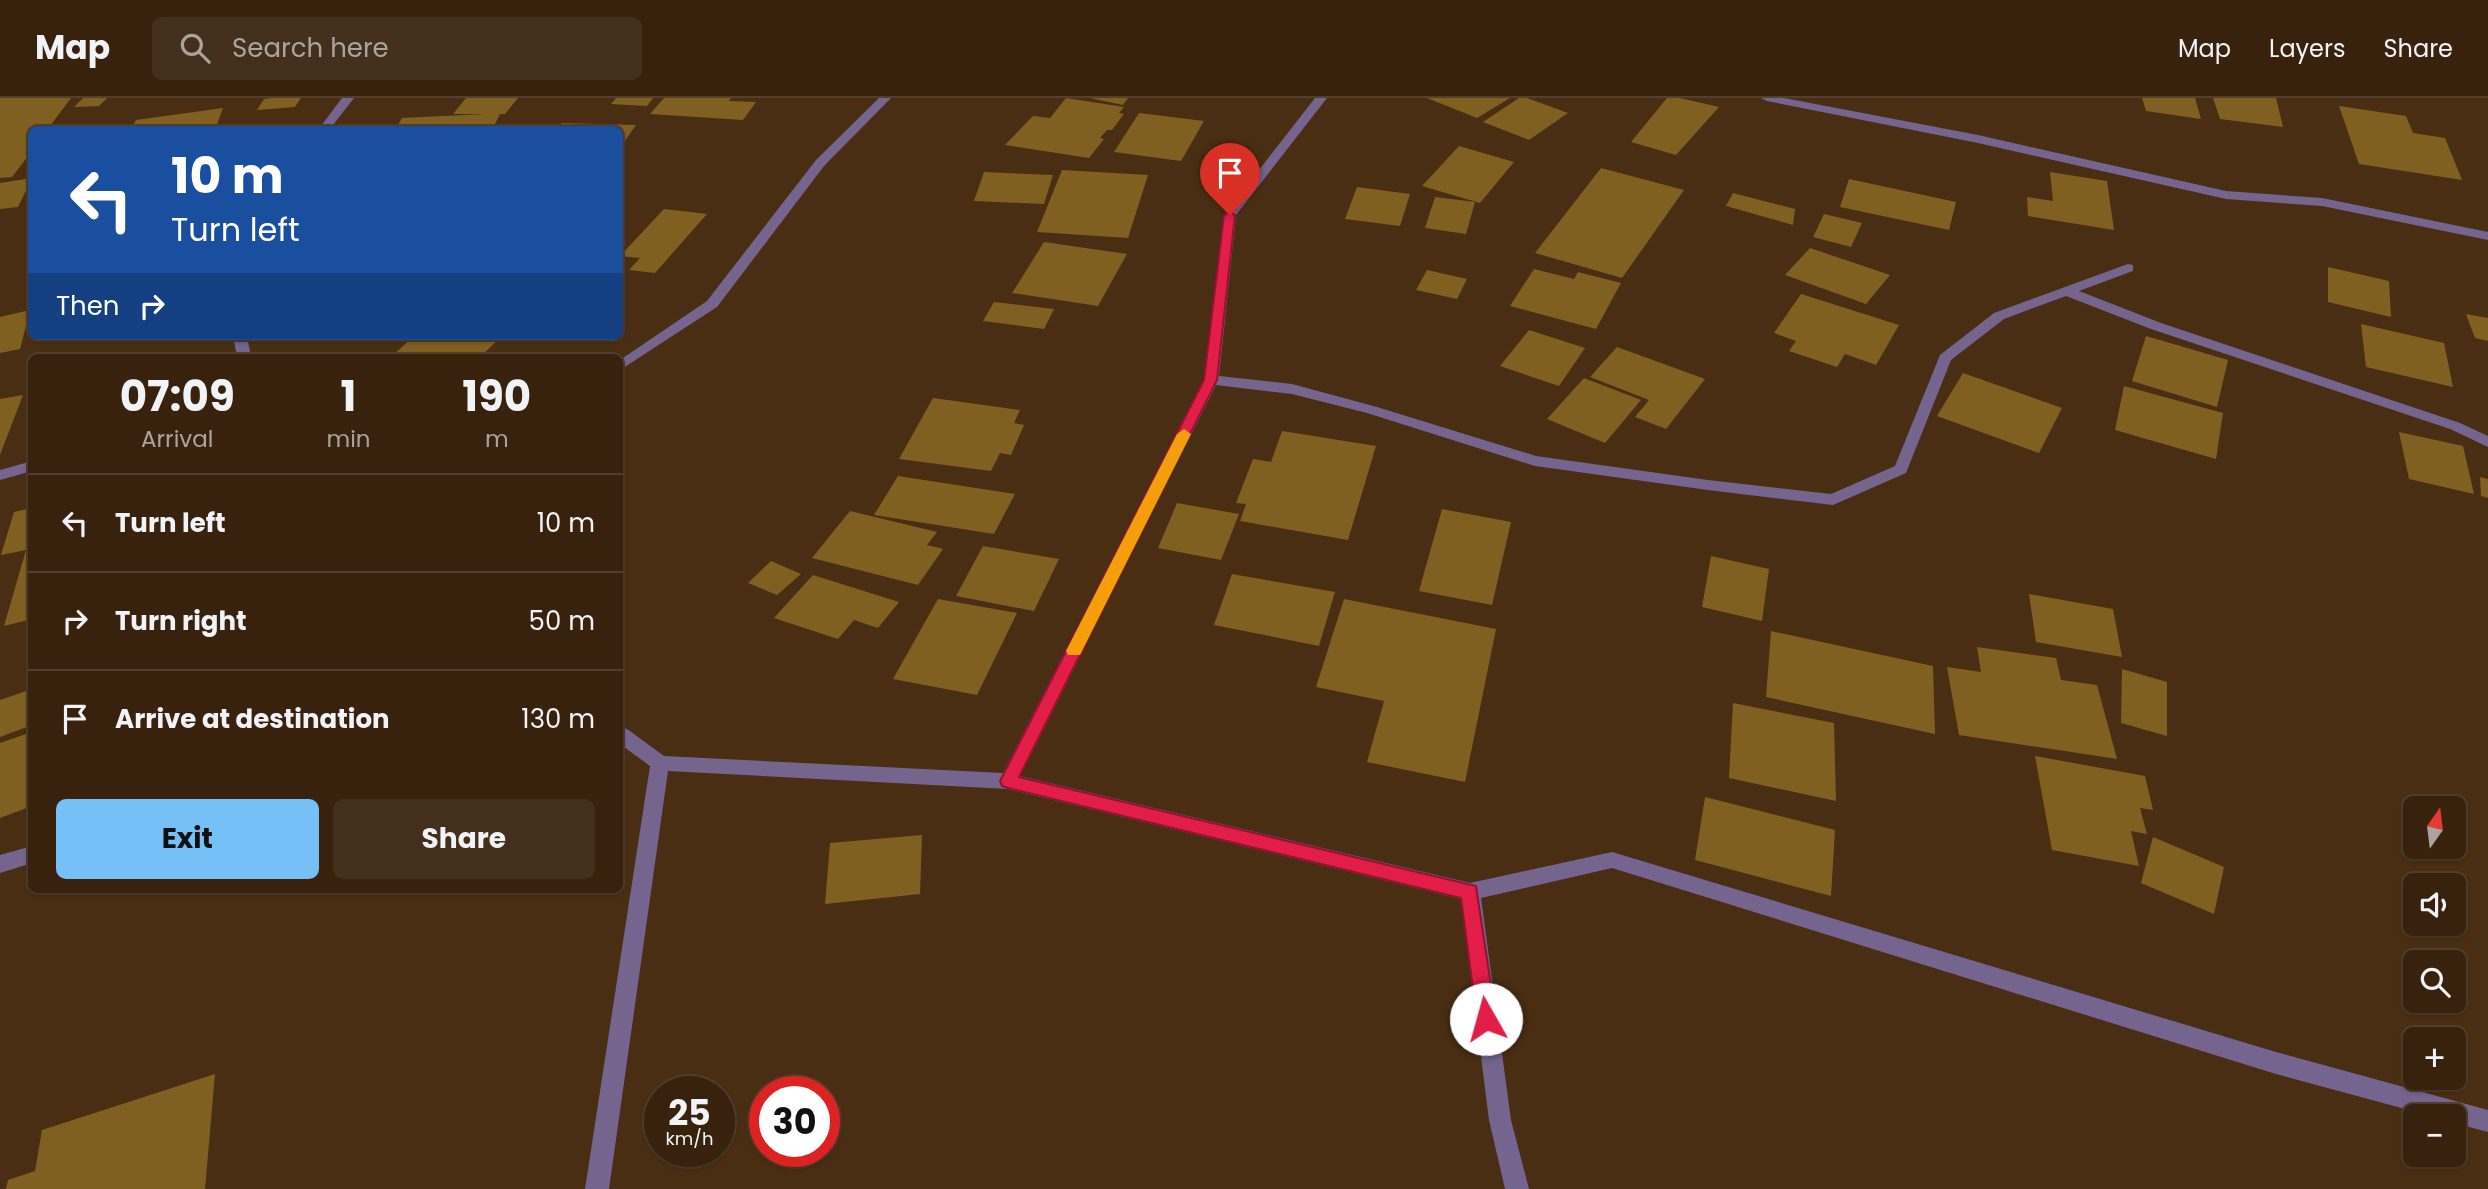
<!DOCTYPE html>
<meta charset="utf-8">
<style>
:root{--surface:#38220e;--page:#432f1c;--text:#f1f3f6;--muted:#aba49e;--line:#523f2e;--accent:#75c0f6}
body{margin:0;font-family:Poppins,sans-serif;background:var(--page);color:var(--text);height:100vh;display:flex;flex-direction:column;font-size:26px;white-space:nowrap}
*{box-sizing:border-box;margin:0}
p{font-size:23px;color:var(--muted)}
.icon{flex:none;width:38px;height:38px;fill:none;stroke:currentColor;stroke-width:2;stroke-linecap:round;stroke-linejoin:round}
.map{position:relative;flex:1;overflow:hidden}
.panel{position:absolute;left:28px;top:256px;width:595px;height:539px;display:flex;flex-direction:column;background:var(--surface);border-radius:10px;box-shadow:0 2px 5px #0004,0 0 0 2px var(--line)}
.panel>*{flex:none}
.guide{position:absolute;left:28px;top:28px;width:595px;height:214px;border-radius:10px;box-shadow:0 2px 5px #0004,0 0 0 2px var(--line);background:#1a4fa0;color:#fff;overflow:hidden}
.needle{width:46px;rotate:14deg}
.fabs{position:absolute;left:2403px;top:698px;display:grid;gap:14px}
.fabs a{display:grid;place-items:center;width:63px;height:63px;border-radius:10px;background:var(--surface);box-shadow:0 2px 5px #0004,0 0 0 2px var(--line);font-size:35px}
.speed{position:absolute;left:644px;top:978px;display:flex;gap:14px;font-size:35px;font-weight:700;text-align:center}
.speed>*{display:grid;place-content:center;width:91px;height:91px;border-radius:50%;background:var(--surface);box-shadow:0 2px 5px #0004,0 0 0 2px var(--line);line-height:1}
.speed small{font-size:18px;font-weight:400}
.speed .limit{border:10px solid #d22;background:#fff;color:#111}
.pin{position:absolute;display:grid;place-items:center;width:60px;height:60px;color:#fff;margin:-72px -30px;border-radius:50% 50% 50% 0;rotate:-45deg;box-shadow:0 0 7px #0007}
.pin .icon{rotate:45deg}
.me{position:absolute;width:77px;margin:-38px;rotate:353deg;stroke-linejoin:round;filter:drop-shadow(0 0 5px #0008)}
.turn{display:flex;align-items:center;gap:24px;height:147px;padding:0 28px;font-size:32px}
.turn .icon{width:91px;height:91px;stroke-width:2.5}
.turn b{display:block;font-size:49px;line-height:60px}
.then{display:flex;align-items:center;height:66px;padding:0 28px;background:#0003;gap:14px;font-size:26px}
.eta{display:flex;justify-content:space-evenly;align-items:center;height:119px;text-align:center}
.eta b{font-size:42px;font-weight:700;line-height:49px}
.primary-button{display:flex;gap:14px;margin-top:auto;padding:14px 28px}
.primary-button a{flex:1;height:80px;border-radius:10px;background:var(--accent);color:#111;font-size:28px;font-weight:700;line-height:80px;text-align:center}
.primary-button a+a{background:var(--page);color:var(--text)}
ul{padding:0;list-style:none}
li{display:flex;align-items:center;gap:21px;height:98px;padding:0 28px;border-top:2px solid var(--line)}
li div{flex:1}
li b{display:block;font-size:26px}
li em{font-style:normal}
header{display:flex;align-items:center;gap:42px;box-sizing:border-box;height:98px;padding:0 35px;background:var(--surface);border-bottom:2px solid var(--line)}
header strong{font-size:33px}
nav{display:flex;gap:38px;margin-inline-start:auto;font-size:24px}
.search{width:490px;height:63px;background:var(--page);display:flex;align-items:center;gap:18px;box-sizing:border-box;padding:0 24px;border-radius:10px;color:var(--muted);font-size:26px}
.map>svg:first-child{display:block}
.building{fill:#7f6020}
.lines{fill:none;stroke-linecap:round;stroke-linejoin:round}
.street{fill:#74648e;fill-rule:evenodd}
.route{fill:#e11d48;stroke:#92132f;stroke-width:2}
.slow{fill:#f59e0b}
</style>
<header>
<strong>Map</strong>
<div class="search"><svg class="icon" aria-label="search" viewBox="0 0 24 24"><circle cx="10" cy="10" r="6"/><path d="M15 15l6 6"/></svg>Search here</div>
<nav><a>Map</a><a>Layers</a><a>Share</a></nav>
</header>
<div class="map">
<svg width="2488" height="1091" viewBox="0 0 2488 1091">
<rect width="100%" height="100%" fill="#4a2e13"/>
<g class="building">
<polygon points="0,0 71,0 47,32 32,32 32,53 12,79 0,80"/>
<polygon points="83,0 107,0 99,8 74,9"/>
<polygon points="271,0 301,0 295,9 257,12 264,1"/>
<polygon points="466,0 518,0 505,16 500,16 492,32 395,32 402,20 485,16 453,16"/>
<polygon points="616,0 653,0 647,8 611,6"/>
<polygon points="664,0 731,0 729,3 756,4 743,22 650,16"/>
<polygon points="1066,0 1124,9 1119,15 1124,16 1112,32 1107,32 1100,40 1104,41 1089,60 1005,47 1033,18 1050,20"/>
<polygon points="1090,0 1128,0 1123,7"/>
<polygon points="1427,0 1510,0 1477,20"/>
<polygon points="1519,0 1527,0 1568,15 1529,42 1483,24"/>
<polygon points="1667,0 1680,0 1719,9 1676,57 1631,44"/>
<polygon points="2142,0 2195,0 2201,21 2146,13"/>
<polygon points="2213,0 2276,0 2283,29 2220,21"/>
<polygon points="2339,8 2406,18 2413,35 2445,40 2462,82 2359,66"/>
<polygon points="223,10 215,32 131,32 136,22"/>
<polygon points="1139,15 1204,23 1181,63 1114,54"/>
<polygon points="562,25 636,27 620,50 620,32 557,32"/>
<polygon points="1459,48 1514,64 1480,105 1422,88"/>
<polygon points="1601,70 1684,92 1622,180 1535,155"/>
<polygon points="1062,72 1148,77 1128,140 1037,134"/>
<polygon points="984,74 1053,77 1044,106 974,103"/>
<polygon points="2050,74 2107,83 2114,132 2028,118 2027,99 2053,103"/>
<polygon points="32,80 18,109 0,111 0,85"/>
<polygon points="1849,81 1956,104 1949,132 1840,109"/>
<polygon points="1357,89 1410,96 1400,128 1345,121"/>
<polygon points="1733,95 1795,111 1793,127 1726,108"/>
<polygon points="1435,99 1475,104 1466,136 1425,130"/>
<polygon points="664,111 707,116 655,175 629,172 640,160 620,158"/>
<polygon points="1824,116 1862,125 1851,149 1813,139"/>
<polygon points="1044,144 1127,156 1098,208 1012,195"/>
<polygon points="1810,150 1890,177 1866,206 1785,177"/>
<polygon points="2328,169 2389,183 2391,219 2328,204"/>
<polygon points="1534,171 1574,181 1578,174 1621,185 1596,231 1510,208"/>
<polygon points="1427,172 1467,181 1457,201 1416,192"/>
<polygon points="1801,196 1899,227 1876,267 1845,256 1837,269 1789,253 1796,243 1774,235"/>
<polygon points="994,204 1054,211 1044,231 983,223"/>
<polygon points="30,212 20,251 0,255 0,219"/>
<polygon points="2466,216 2488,220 2488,243 2475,240"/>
<polygon points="2361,226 2444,245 2453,289 2366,269"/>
<polygon points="1529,232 1585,250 1559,288 1500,268"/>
<polygon points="414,238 485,238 499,241 480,259 391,259"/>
<polygon points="2146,238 2228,262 2217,309 2132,283"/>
<polygon points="1617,249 1705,281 1666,331 1635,319 1649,302 1590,279"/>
<polygon points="186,255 230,257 230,259 183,259"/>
<polygon points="1963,275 2062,310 2039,355 1937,318"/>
<polygon points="1584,280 1641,302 1605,345 1547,321"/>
<polygon points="2124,288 2223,315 2216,361 2115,332"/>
<polygon points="23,297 0,357 0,301"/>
<polygon points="933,300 1020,312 1014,325 1024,327 1011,357 1000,355 991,373 899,361"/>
<polygon points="1282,333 1376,348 1348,442 1240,423 1246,406 1236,405 1253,361 1271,364"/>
<polygon points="2399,334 2463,348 2474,396 2409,381"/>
<polygon points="898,378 1015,396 994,436 874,417"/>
<polygon points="2480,379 2488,381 2488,400 2481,398"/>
<polygon points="1177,405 1239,416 1221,462 1158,450"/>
<polygon points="32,410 32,521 4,528 26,452 1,457 14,414"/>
<polygon points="1442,411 1511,424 1492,507 1419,493"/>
<polygon points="850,413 937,434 927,447 943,451 918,487 812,460"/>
<polygon points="983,448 1059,461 1034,513 956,498"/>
<polygon points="1711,458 1769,471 1762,523 1702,509"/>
<polygon points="771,463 801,476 777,497 748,485"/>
<polygon points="1232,476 1335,494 1319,548 1214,527"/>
<polygon points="813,477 899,504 878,530 854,522 838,541 774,520"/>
<polygon points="2029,496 2113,511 2122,559 2036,544"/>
<polygon points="938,501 1017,515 977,597 893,581"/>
<polygon points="1344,501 1496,531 1465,684 1367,664 1384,603 1316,589"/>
<polygon points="1771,533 1933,568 1935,636 1766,599"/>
<polygon points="1977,549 2056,560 2061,582 2097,587 2117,661 1959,637 1947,569 1981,574"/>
<polygon points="2122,571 2167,584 2167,638 2121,625"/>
<polygon points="32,591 32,627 0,639 0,602"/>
<polygon points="1733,605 1834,625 1836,703 1729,680"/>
<polygon points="32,634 32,708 0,720 0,645"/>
<polygon points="2035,658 2145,678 2153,712 2140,710 2147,736 2131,733 2139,768 2052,752"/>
<polygon points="1705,699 1835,732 1831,798 1695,762"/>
<polygon points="922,737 920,796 825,806 830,745"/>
<polygon points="2153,739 2224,769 2214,816 2141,785"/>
<polygon points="215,976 205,1091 6,1091 8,1082 35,1073 42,1032"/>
</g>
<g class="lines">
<g class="street">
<polygon points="342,0 354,0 329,32 318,32"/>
<polygon points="879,0 891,0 824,68 717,209 620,272 620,262 707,203 816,62"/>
<polygon points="1315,0 1327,0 1236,117 1219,278 1292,286 1377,309 1536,358 1708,382 1831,396 1895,368 1940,257 1994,215 2128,166 2133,167 2133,173 2079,193 2161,225 2460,325 2488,338 2488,349 2450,331 2151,231 2066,198 2004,221 1951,262 1906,375 1833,407 1708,392 1535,368 1367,315 1292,296 1216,287 1020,678 1470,785 1612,754 2276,954 2488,1012 2488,1034 2454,1025 2454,1018 2431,1018 2276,976 1612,770 1481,800 1511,1022 1529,1091 1505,1091 1489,1022 1461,801 1008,691 668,673 609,1091 585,1091 650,668 620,646 620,629 627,631 664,658 1003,675 1204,282 1224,117"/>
<polygon points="1761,0 1784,0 1978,37 2226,93 2322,100 2488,134 2488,142 2322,108 2226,101 1978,45 1767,3"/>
<polygon points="233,238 247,238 251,259 237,259"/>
<polygon points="32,363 32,373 0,382 0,372"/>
<polygon points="32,748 32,765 0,775 0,757"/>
</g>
</g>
<polygon class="route" points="1230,114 1235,117 1217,282 1019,679 1476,788 1496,921 1493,927 1486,930 1479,927 1477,921 1461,800 1008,690 1002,688 1000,683 1204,282 1224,117"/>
<polygon class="slow" points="1184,331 1191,336 1082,553 1080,557 1068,557 1066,553 1177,336"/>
</svg>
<div class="fabs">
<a><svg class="needle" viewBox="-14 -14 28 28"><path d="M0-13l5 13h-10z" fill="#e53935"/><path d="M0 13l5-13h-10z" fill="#aba49e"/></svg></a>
<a><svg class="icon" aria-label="sound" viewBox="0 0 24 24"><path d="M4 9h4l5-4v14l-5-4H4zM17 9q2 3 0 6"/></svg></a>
<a><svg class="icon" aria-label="search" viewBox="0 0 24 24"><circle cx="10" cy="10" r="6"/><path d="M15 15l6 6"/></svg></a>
<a>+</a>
<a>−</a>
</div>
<div class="speed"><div>25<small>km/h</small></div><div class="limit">30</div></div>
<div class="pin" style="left:1230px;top:117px;background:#d93025"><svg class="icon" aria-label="arrive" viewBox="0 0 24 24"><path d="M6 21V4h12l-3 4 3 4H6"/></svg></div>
<svg class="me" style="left:1486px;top:921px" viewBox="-20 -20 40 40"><circle r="19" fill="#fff"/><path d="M0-13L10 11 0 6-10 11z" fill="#e11d48"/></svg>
<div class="guide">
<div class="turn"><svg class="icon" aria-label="left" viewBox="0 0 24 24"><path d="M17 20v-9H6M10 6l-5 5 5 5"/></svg><div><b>10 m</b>Turn left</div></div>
<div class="then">Then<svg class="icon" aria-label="right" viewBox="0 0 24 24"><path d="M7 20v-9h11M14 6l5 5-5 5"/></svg></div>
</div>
<section class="panel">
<div class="eta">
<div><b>07:09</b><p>Arrival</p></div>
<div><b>1</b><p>min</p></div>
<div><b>190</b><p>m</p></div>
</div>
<ul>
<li><svg class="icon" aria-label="left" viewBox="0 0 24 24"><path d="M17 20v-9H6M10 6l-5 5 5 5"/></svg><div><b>Turn left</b></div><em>10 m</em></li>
<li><svg class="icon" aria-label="right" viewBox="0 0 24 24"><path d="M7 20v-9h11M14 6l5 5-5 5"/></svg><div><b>Turn right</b></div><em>50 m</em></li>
<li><svg class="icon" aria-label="arrive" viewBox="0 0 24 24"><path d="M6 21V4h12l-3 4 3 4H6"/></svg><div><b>Arrive at destination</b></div><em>130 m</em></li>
</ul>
<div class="primary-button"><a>Exit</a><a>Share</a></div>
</section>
</div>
